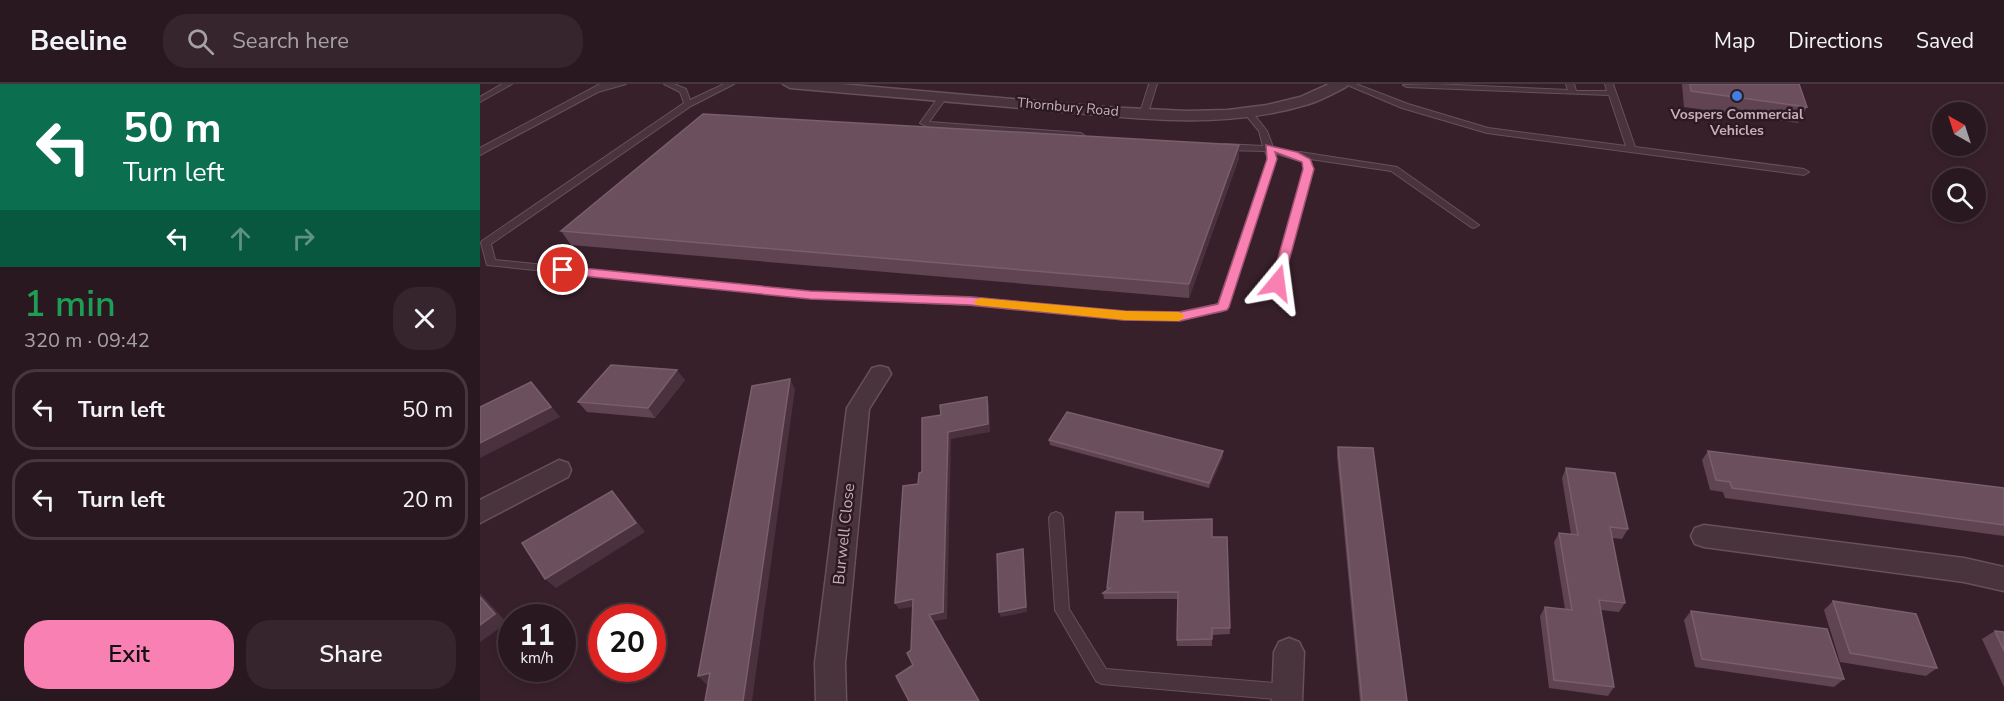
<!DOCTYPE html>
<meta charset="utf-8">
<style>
:root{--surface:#2a1820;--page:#36252d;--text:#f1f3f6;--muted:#a5a0a5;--line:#46373e;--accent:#f880b3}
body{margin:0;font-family:"Nunito Sans",sans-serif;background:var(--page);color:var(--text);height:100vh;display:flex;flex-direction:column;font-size:22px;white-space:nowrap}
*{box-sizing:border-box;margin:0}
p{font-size:20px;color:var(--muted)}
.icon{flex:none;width:33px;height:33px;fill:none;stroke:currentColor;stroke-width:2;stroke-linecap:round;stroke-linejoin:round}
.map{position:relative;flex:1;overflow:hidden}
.side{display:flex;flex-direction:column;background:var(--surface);width:480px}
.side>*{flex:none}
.banner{background:#0b6e4f;color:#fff;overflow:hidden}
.needle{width:39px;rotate:321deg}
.tools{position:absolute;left:1452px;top:18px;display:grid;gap:12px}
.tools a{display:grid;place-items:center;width:54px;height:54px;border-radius:50%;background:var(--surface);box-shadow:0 3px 9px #0003,0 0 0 2px var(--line);font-size:30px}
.speed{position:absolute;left:18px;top:520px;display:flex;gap:12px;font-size:30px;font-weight:700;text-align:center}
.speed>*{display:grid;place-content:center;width:78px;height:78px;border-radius:50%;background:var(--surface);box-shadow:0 3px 9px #0003,0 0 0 2px var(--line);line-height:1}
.speed small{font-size:15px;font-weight:400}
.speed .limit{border:9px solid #d22;background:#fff;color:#111}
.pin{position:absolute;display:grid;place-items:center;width:51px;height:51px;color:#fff;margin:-26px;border:3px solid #fff;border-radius:50%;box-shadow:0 2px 6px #0007}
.me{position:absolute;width:66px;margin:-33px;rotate:16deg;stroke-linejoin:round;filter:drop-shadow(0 0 4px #0008)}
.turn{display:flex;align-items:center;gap:21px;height:126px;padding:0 24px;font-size:27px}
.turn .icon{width:78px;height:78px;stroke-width:2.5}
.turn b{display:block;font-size:42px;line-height:51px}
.lanes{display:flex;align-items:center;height:57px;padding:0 24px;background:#0003;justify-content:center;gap:30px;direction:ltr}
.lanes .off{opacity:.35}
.round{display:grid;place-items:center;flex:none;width:63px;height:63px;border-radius:24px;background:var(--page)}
.overview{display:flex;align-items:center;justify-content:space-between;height:102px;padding:0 24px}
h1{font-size:36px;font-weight:600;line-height:45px;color:#1e9e55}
.cta{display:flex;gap:12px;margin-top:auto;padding:12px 24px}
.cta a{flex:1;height:69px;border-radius:24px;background:var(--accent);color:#111;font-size:24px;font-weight:600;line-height:69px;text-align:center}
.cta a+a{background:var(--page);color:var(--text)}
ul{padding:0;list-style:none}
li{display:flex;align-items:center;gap:18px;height:81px;margin:0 12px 9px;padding:0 12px;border:3px solid var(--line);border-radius:24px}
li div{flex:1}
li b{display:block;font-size:22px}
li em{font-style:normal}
header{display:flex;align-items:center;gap:36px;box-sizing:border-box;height:84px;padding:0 30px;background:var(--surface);border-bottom:2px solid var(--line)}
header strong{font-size:28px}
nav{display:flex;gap:33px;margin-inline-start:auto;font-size:21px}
.search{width:420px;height:54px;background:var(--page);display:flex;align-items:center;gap:15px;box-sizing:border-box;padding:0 21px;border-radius:24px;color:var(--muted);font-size:22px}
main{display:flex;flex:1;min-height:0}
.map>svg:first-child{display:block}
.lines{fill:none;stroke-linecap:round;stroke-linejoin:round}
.service-casing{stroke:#66515b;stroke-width:2}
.minor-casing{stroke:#66515b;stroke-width:3}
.service{fill:#49343d;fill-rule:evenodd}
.minor{fill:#49343d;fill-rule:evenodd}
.wall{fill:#604452}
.shaded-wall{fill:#4b313e}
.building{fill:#6b4f5d;stroke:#795e6b;stroke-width:1.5}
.route{fill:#f880b3;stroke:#a15374;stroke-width:1.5}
.slow{fill:#f59e0b}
.shop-dot{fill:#3f7fe0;stroke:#2d1922;stroke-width:2}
.labels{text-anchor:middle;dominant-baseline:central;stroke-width:5;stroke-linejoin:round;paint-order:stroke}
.far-street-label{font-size:14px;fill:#c5aeb8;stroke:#2d1922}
.far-poi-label{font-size:14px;font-weight:bold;fill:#c5aeb8;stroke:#2d1922}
.street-label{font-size:16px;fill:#c5aeb8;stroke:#2d1922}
</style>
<header>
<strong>Beeline</strong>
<div class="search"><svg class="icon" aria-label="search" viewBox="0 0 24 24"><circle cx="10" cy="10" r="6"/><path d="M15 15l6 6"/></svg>Search here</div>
<nav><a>Map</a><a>Directions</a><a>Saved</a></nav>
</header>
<main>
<section class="side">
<div class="banner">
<div class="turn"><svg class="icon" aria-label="left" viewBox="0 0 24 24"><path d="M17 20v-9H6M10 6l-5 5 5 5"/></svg><div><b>50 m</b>Turn left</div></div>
<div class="lanes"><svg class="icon" aria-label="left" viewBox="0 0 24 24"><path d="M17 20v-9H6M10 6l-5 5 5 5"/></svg><svg class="icon off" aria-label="ahead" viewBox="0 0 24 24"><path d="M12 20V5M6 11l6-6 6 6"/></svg><svg class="icon off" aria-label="right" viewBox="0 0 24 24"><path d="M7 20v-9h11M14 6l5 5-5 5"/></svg></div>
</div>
<div class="overview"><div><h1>1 min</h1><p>320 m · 09:42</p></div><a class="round"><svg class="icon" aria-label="close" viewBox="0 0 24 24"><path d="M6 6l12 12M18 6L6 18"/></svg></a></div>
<ul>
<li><svg class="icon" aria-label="left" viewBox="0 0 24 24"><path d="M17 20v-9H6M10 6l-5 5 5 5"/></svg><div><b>Turn left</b></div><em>50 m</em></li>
<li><svg class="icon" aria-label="left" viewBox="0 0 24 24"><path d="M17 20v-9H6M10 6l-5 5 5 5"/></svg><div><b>Turn left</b></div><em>20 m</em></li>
</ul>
<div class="cta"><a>Exit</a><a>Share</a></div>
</section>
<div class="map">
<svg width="1524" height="617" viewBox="0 0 1524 617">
<rect width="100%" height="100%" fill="#38202b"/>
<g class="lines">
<g class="service-casing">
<g id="service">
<polygon points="22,0 32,0 0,18 0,13"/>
<polygon points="120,0 146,0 118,8 0,71 0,64"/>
<polygon points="184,0 194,0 206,5 210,16 244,0 254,0 211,22 11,160 15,176 330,208 490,213 645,228 700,228 738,220 788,75 785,67 744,66 740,63 744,60 783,62 779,47 765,30 769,28 772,28 787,47 793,63 817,69 820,68 917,83 999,141 994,144 991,143 911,87 830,75 833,85 802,199 801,201 793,201 792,199 825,85 823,78 794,69 796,75 748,223 743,227 700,236 645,236 490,221 330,214 7,181 1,159 2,157 204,19 200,8"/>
<polygon points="669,0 677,0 668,29 664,31 660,29"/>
<polygon points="865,0 876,0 928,20 1008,44 1146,62 1129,11 927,3 923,1 955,0 1088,6 1086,0 1094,0 1096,7 1127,7 1125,0 1133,0 1155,63 1324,85 1329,88 1324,91 1007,49 922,24"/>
<polygon points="460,11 467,13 449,38 601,49 605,52 601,55 451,44 440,39"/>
<polygon points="576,428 581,430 583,434 589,525 626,585 806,600 812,602 814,608 812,614 806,616 622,600 616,597 575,526 569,434 571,430"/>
</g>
</g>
<g class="minor-casing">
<g id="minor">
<path d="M303,0H361L625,23L707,27L748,26L787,21L820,13L849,0H868L866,3C854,9 842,16 829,20C735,49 637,32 541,24C464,17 387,11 310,4Z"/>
<polygon points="400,282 408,284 411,290 389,325 365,579 366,617 336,617 335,579 367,324 392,284"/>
<polygon points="79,376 88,379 91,386 88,393 0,439 0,416"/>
<polygon points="1224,441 1484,474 1524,483 1524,507 1484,498 1224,463 1215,460 1211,452 1215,444"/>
<polygon points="809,554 819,558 824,568 822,617 792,617 794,568 799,558"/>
</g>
</g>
<use href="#service" class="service"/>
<use href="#minor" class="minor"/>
</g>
<g class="wall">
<polygon points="1202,0 1319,0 1327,23 1318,39 1204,23"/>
<polygon points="759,61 759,74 709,214 91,161 81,147"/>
<polygon points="205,296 175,334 107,328 98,318"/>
<polygon points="569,356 743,372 729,404 570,361"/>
<polygon points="858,363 927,617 880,617 857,372"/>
<polygon points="1228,367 1524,404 1524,452 1245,414 1243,408 1230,406 1222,376"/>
<polygon points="1086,384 1148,445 1142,455 1132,454 1145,519 1139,528 1121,526 1134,603 1128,612 1069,604 1060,532 1065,523 1085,525 1074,458 1079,449 1091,450 1082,394"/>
<polygon points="664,437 733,453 747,453 750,550 732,551 732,562 697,562 697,556 698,515 624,515 623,509 627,506 627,504"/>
<polygon points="1353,517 1457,584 1446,592 1360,578 1344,526"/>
<polygon points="1211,527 1364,595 1354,603 1215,583 1204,536"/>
<polygon points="1515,547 1524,548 1524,603 1502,555"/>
</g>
<g class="shaded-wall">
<polygon points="759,61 759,74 709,214 709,200"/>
<polygon points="197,286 205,296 175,334 168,324"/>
<polygon points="310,295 315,305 272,617 263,617"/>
<polygon points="51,298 60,308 80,333 0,374 0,359"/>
<polygon points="507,313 509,320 510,348 471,355 467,535 453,537 449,531 468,348"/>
<polygon points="743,367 743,372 729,404 729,399"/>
<polygon points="132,407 141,417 165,448 76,504 65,495"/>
<polygon points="543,465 544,470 547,528 521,533 519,528"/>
<polygon points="0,509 27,539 0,558"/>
<polygon points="433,515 437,522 419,525 415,519"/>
<polygon points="230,589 239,597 226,600 218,592"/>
</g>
<g class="building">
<polygon points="1210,0 1319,0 1327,23 1211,7"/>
<polygon points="223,30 759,61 709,200 81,147"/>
<polygon points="131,281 197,286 168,324 98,318"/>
<polygon points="310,295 263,617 225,617 230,589 218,592 272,302"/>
<polygon points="51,298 71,323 0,359 0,323"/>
<polygon points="507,313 508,340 468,348 463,528 449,531 499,617 429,617 416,592 433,581 427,569 431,566 433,515 415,519 423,402 438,400 439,389 442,388 442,334 461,331 460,321"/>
<polygon points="587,328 743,367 729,399 569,356"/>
<polygon points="858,363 893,364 927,617 882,617"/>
<polygon points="1228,367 1524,404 1524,441 1252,404 1250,398 1236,396"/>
<polygon points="1086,384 1135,389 1148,445 1130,443 1145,519 1119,516 1134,603 1074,596 1065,523 1092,526 1079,449 1098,451"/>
<polygon points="132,407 156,439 65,495 42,459"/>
<polygon points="636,428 663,428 663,437 732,435 732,453 747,453 750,544 732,544 732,555 697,556 698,508 623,509 630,504 627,504"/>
<polygon points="543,465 546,523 519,528 517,470"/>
<polygon points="0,513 15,530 0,541"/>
<polygon points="1353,517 1436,530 1457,584 1370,569"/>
<polygon points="1211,527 1347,545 1364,595 1222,575"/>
<polygon points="1515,547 1524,548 1524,567"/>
</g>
<polygon class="route" points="786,61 817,68 830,75 834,85 803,199 797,202 791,199 823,85 822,78 795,68 797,75 749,223 747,226 700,237 645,236 490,221 330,215 83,190 77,186 83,182 330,207 490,213 645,227 700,228 738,220 787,75"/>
<polygon class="slow" points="500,214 645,227 699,228 705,232 699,237 645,236 496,221 494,218"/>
<circle class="shop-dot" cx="1257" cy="12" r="6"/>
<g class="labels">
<g class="far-street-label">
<text transform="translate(588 23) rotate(5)">Thornbury Road</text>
</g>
<g class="far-poi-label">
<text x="1257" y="30">Vospers Commercial<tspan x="1257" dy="16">Vehicles</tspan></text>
</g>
<g class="street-label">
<text transform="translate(364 450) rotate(-84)">Burwell Close</text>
</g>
</g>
</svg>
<div class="tools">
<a><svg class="needle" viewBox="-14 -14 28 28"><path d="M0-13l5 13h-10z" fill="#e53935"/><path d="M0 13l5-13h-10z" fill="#a5a0a5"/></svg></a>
<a><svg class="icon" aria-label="search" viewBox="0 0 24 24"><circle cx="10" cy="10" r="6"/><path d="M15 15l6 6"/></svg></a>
</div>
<div class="speed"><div>11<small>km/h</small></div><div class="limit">20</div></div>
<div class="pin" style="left:83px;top:186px;background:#d93025"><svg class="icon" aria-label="arrive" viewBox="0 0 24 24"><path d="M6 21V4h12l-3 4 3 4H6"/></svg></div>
<svg class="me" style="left:797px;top:199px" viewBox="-20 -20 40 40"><path d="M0-17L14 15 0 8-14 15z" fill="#f880b3" stroke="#fff" stroke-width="4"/></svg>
</div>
</main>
